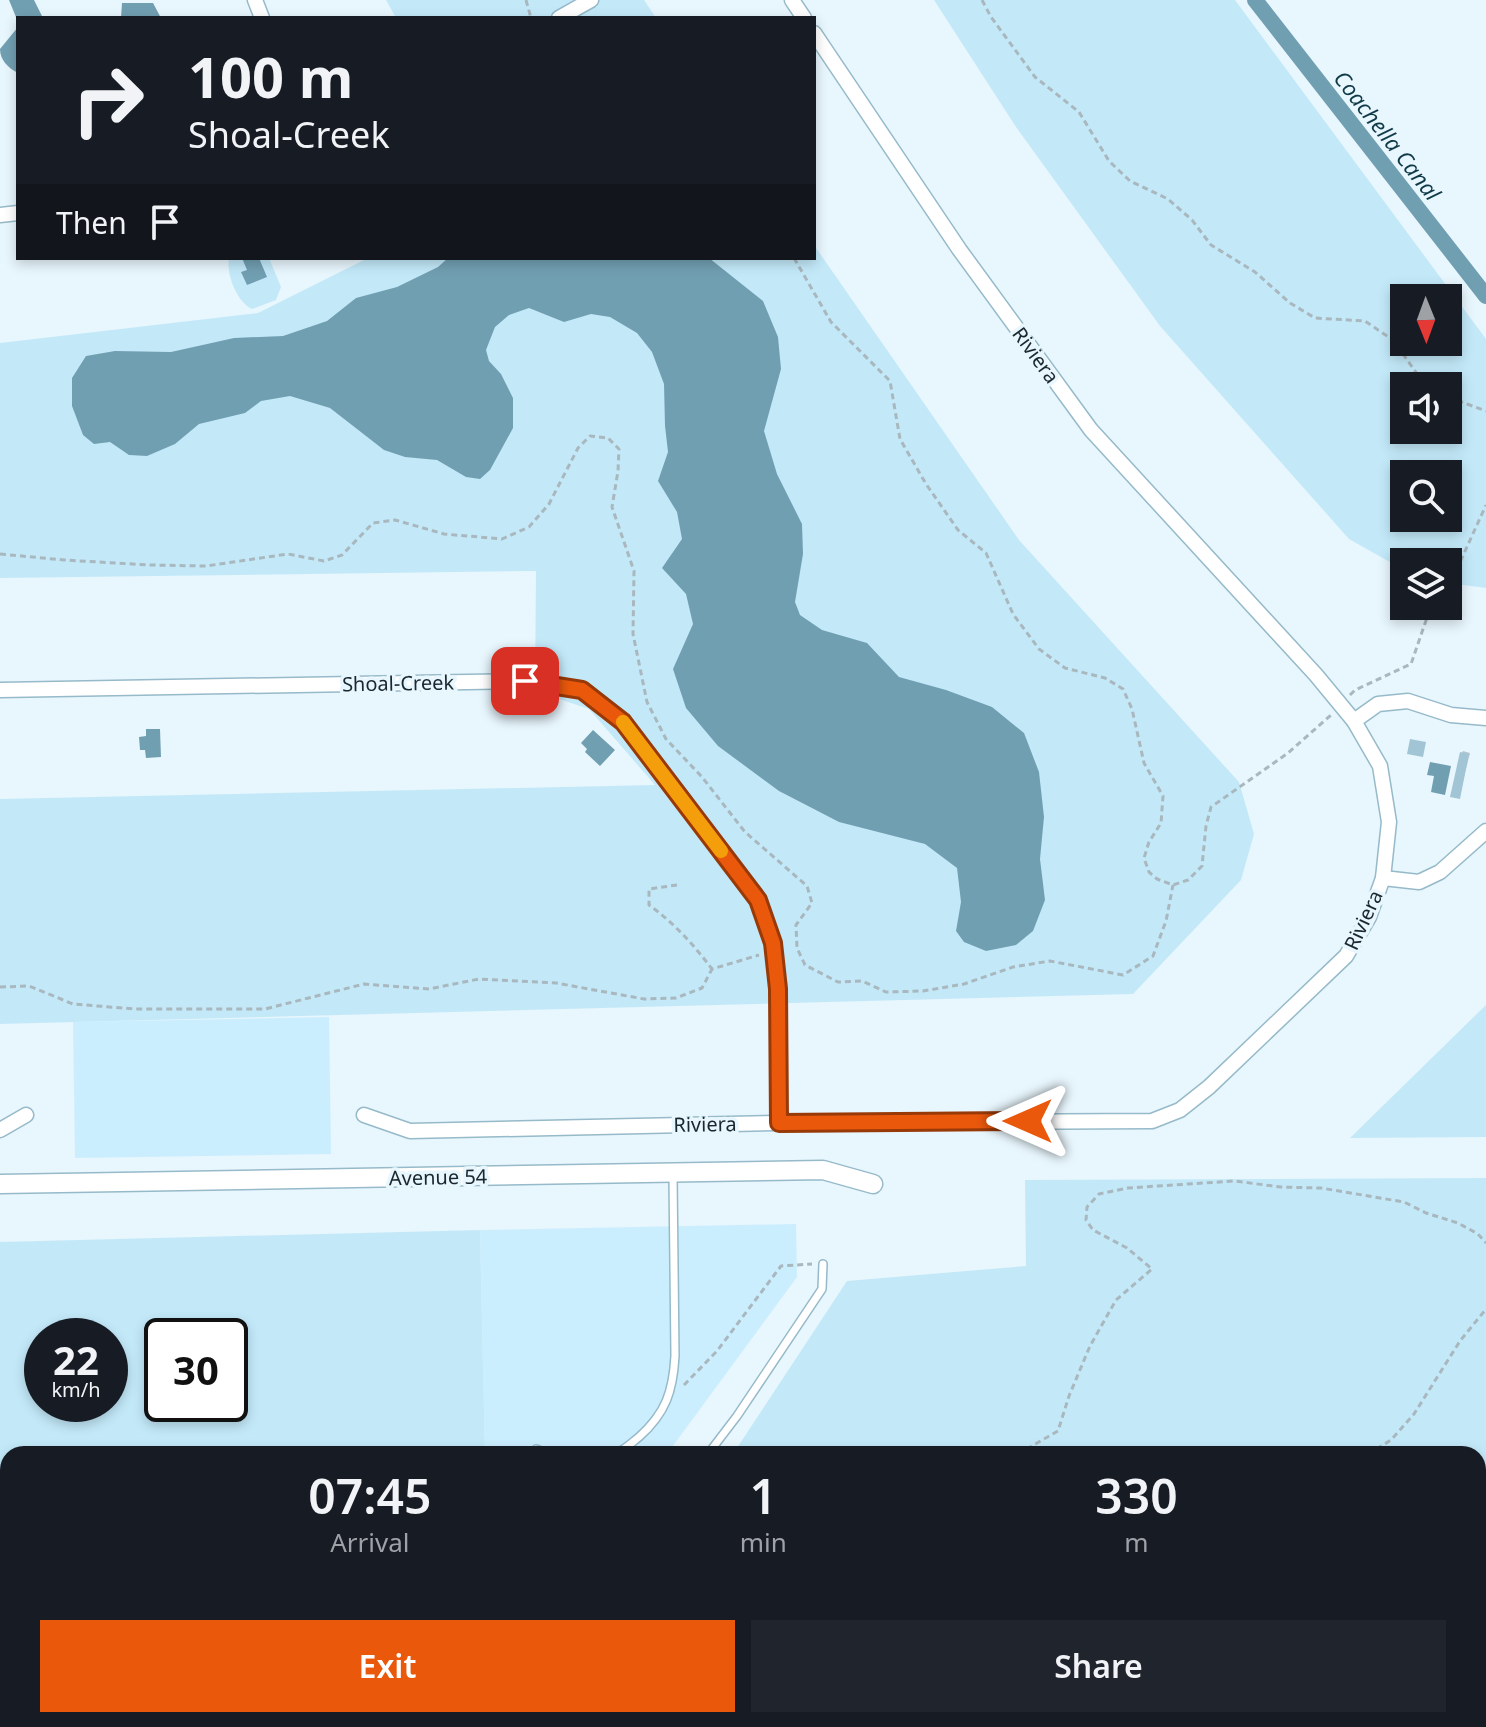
<!DOCTYPE html>
<style>
:root{--surface:#171b24;--page:#20242c;--text:#f1f3f6;--muted:#9ea1a6;--accent:#ea580c}
body{margin:0;font-family:"Noto Sans",sans-serif;background:var(--page);color:var(--text);height:100vh;display:flex;flex-direction:column;font-size:30px;white-space:nowrap}
*{box-sizing:border-box;margin:0}
p{font-size:26px;color:var(--muted)}
.icon{flex:none;width:44px;height:44px;fill:none;stroke:currentColor;stroke-width:2;stroke-linecap:round;stroke-linejoin:round}
.map{position:relative;flex:1;overflow:hidden}
.side{position:absolute;left:0px;top:1446px;width:1486px;height:282px;display:flex;flex-direction:column;background:var(--surface);border-radius:24px 24px 0 0;box-shadow:0 4px 12px #0003}
.side>*{flex:none}
.top-card{position:absolute;left:16px;top:16px;width:800px;height:244px;border-radius:0px;box-shadow:0 4px 12px #0003;background:#171b24;color:var(--text);overflow:hidden}
.needle{width:52px;rotate:179deg}
.fabs{position:absolute;left:1390px;top:284px;display:grid;gap:16px}
.fabs a{display:grid;place-items:center;width:72px;height:72px;border-radius:0px;background:var(--surface);box-shadow:0 4px 12px #0003;font-size:40px}
.speed{position:absolute;left:24px;top:1318px;display:flex;gap:16px;font-size:40px;font-weight:700;text-align:center}
.speed>*{display:grid;place-content:center;width:104px;height:104px;border-radius:50%;background:var(--surface);box-shadow:0 4px 12px #0003;line-height:1}
.speed small{font-size:20px;font-weight:400}
.speed .limit{border:4px solid #111;border-radius:12px;background:#fff;color:#111}
.pin{position:absolute;display:grid;place-items:center;width:68px;height:68px;color:#fff;margin:-34px;border-radius:16px;box-shadow:0 4px 12px #0006}
.me{position:absolute;width:88px;margin:-44px;rotate:270deg;stroke-linejoin:round;filter:drop-shadow(0 0 6px #0008)}
.turn{display:flex;align-items:center;gap:28px;height:168px;padding:0 40px;font-size:36px}
.turn .icon{width:104px;height:104px;stroke-width:2.5}
.turn b{display:block;font-size:56px;line-height:68px}
.then{display:flex;align-items:center;height:76px;padding:0 40px;background:#0003;gap:16px;font-size:30px}
.eta{display:flex;justify-content:space-evenly;align-items:center;height:136px;text-align:center}
.eta b{font-size:48px;font-weight:600;line-height:56px}
.primary-button{display:flex;gap:16px;margin-top:auto;padding:16px 40px}
.primary-button a{flex:1;height:92px;border-radius:0px;background:var(--accent);color:#fff;font-size:32px;font-weight:600;line-height:92px;text-align:center}
.primary-button a+a{background:var(--page);color:var(--text)}
.map>svg:first-child{display:block}
.built{fill:#cbeefe}
.green{fill:#c3e9f9;fill-rule:evenodd}
.water{fill:#719fb2}
.shadow{fill:#0003}
.lines{fill:none;stroke-linecap:round;stroke-linejoin:round}
.canal{stroke:#719fb2;stroke-width:16}
.building{fill:#a1c5d4}
.service-casing{stroke:#96bac9;stroke-width:10}
.minor-casing{stroke:#96bac9;stroke-width:17}
.tertiary-casing{stroke:#96bac9;stroke-width:21}
.path{stroke:#a9b7be;stroke-width:3;stroke-dasharray:6 4;stroke-linecap:butt}
.service{stroke:#fff;stroke-width:7}
.minor{stroke:#fff;stroke-width:14}
.tertiary{stroke:#fff;stroke-width:18}
.route-casing{stroke:#983908;stroke-width:20}
.route{stroke:#ea580c;stroke-width:14}
.slow{stroke:#f59e0b;stroke-width:14}
.labels{text-anchor:middle;dominant-baseline:central;stroke-width:7;stroke-linejoin:round;paint-order:stroke}
.street-label{font-size:20px;fill:#1a282e;stroke:#e8f6fd}
.water-label{font-size:22px;font-style:italic;fill:#113a49;stroke:#e8f6fd}
</style>
<div class="map">
<svg width="1486" height="1727" viewBox="0 0 1486 1727">
<rect width="100%" height="100%" fill="#e8f6fd"/>
<g class="built">
<polygon points="329,1017 331,1154 75,1158 73,1022"/>
<polygon points="796,1224 797,1277 667,1454 485,1454 480,1230"/>
</g>
<g class="green">
<polygon points="386,0 644,0 656,18 396,18"/>
<path d="M934,0H1235L1486,339V588L1448,583V562H1404V570L1349,539L1160,326L1016,127ZM1448,298V342H1404V298ZM1448,386V430H1404V386ZM1448,474V518H1404V474Z"/>
<polygon points="814,245 1019,540 1239,782 1254,834 1241,880 1133,994 0,1024 0,799 655,785 589,709 535,691 536,571 0,578 0,343 258,313 368,258 814,258"/>
<path d="M229,258H269L281,287L276,300L252,309C237,302 226,275 229,258Z"/>
<polygon points="1486,1005 1486,1137 1350,1138"/>
<polygon points="1486,1178 1486,1471 1478,1483 1478,1454 733,1454 847,1281 1026,1266 1025,1180"/>
<path d="M480,1230L485,1454H8V1720H312L309,1727H0V1242ZM110,1336V1404H42V1336ZM162,1336H230V1404H162Z"/>
<polygon points="388,1720 1317,1720 1312,1727 385,1727"/>
</g>
<g class="water">
<polygon points="9,0 34,0 43,18 18,18 18,22"/>
<polygon points="122,3 153,3 161,18 121,18"/>
<path d="M18,27V73C8,68 0,60 0,49Z"/>
<polygon points="242,258 259,258 267,277 247,285 241,272 247,270"/>
<polygon points="448,258 709,258 763,301 778,337 781,369 764,431 777,474 802,524 803,554 795,602 800,615 822,630 867,643 899,677 946,690 992,707 1024,733 1039,772 1044,817 1040,859 1045,900 1033,931 1016,945 986,951 964,942 956,931 961,902 957,868 925,844 839,822 779,791 718,746 686,708 673,669 693,624 686,594 662,568 682,539 677,512 658,481 668,452 665,426 664,384 652,352 637,333 610,317 591,314 564,322 529,308 509,315 495,327 486,350 489,361 501,374 513,398 513,428 490,470 480,479 466,477 437,460 405,457 384,450 330,408 290,396 261,401 245,413 199,424 175,444 147,456 129,455 110,442 94,444 83,435 72,406 72,378 86,356 115,351 171,352 234,338 283,336 327,321 356,298 397,287 438,267"/>
<polygon points="146,729 160,729 161,757 146,758 145,750 140,750 139,737 146,736"/>
<polygon points="593,730 615,750 600,766 585,752 587,749 581,743"/>
<polygon points="1430,762 1451,766 1445,795 1431,792 1434,776 1427,775"/>
<polygon points="719,1720 830,1720 833,1727 726,1727"/>
</g>
<polygon class="shadow" points="1463,751 1470,753 1459,796 1462,753"/>
<g class="lines">
<g class="canal">
<polyline points="1255,0 1486,296"/>
<polyline points="1478,1513 1486,1501"/>
<polyline points="1336,1727 1341,1720"/>
</g>
</g>
<g class="building">
<polygon points="1410,739 1426,742 1423,757 1407,754"/>
<polygon points="1460,752 1469,754 1460,799 1450,797"/>
</g>
<g class="lines">
<g class="service-casing">
<g id="service">
<polyline points="536,1449 550,1454"/>
<path d="M612,1454C624,1451 630,1444 639,1437C666,1413 673,1391 675,1356L673,1175"/>
<polyline points="708,1454 737,1416 822,1289 823,1264"/>
<polyline points="348,1727 351,1720"/>
</g>
</g>
<g class="minor-casing">
<g id="minor">
<polyline points="255,0 262,18"/>
<polyline points="792,0 804,18"/>
<polyline points="559,18 591,0"/>
<polyline points="0,215 18,213"/>
<polyline points="0,690 525,681 582,690 623,722 758,900 773,943 778,989 779,1123"/>
<polyline points="1354,721 1378,704 1408,701 1451,715 1486,718"/>
<polyline points="1383,878 1419,882 1440,872 1486,831"/>
<polyline points="364,1115 410,1131 779,1123 1152,1121 1180,1110 1209,1087 1346,956 1369,917 1383,878 1389,822 1380,766 1354,721 1316,675 1091,430 959,249 814,33"/>
<polyline points="0,1130 26,1115"/>
</g>
</g>
<g class="tertiary-casing">
<polyline id="tertiary" points="0,1184 823,1170 873,1184"/>
</g>
<g class="path">
<polyline points="526,0 531,18"/>
<polyline points="982,0 991,17 1035,77 1079,112 1109,161 1130,181 1168,199 1192,220 1211,245 1255,272 1290,303 1315,318 1365,321 1393,340 1420,378 1431,386"/>
<polyline points="794,258 831,322 890,381 900,439 926,484 958,530 986,553 1013,614 1039,649 1065,668 1105,678 1123,689 1132,709 1144,763 1163,796 1161,823 1149,842 1144,858 1149,872 1157,879 1173,885 1188,880 1202,866 1206,826 1211,807 1288,753 1331,715"/>
<polyline points="1448,397 1486,411"/>
<polyline points="0,554 64,560 149,565 206,566 288,554 324,561 342,555 373,523 395,520 444,534 502,539 529,527 549,504 578,448 590,436 608,438 619,449 618,471 612,507 634,571 633,634 647,702 666,739 702,777 745,832 807,886 812,903 796,925 797,948 805,965 838,982 862,981 886,992 923,991 964,984 1013,967 1050,961 1123,975 1153,956 1166,921 1173,885"/>
<polyline points="1448,577 1461,560 1486,505"/>
<polyline points="1350,695 1355,690 1411,664 1431,606"/>
<path d="M677,885L649,889V905C674,923 693,944 712,969L759,955"/>
<polyline points="0,987 29,986 73,1004 135,1009 265,1009 364,984 429,989 479,979 556,983 644,999 676,998 702,988 712,969"/>
<polyline points="684,1385 717,1351 781,1266 812,1264"/>
<polyline points="1018,1454 1058,1431 1069,1396 1090,1346 1116,1300 1152,1269 1127,1248 1093,1230 1086,1220 1087,1207 1099,1194 1128,1188 1234,1181 1281,1187 1321,1188 1404,1202 1426,1213 1458,1223 1478,1234 1486,1243"/>
<polyline points="1368,1454 1391,1440 1414,1414 1460,1341 1486,1309"/>
<polyline points="851,1720 854,1727"/>
<polyline points="1115,1727 1117,1720"/>
</g>
<use href="#service" class="service"/>
<use href="#minor" class="minor"/>
<use href="#tertiary" class="tertiary"/>
</g>
<g class="lines">
<g class="route-casing">
<polyline id="route" points="525,681 582,690 623,722 758,900 773,943 778,989 779,1123 1028,1121"/>
</g>
<use href="#route" class="route"/>
<polyline class="slow" points="623,722 721,851"/>
</g>
<g class="labels">
<g class="street-label">
<text transform="translate(1036 355) rotate(54)">Riviera</text>
<text transform="translate(398 683) rotate(-1)">Shoal-Creek</text>
<text transform="translate(1363 920) rotate(-65)">Riviera</text>
<text transform="translate(705 1124) rotate(-1)">Riviera</text>
<text transform="translate(438 1177) rotate(-1)">Avenue 54</text>
</g>
<g class="water-label">
<text transform="translate(1388 135) rotate(52)">Coachella Canal</text>
</g>
</g>
</svg>
<div class="fabs">
<a><svg class="needle" viewBox="-14 -14 28 28"><path d="M0-13l5 13h-10z" fill="#e53935"/><path d="M0 13l5-13h-10z" fill="#9ea1a6"/></svg></a>
<a><svg class="icon" aria-label="sound" viewBox="0 0 24 24"><path d="M4 9h4l5-4v14l-5-4H4zM17 9q2 3 0 6"/></svg></a>
<a><svg class="icon" aria-label="search" viewBox="0 0 24 24"><circle cx="10" cy="10" r="6"/><path d="M15 15l6 6"/></svg></a>
<a><svg class="icon" aria-label="layers" viewBox="0 0 24 24"><path d="M12 4l9 5-9 5-9-5zM3 14l9 5 9-5"/></svg></a>
</div>
<div class="speed"><div>22<small>km/h</small></div><div class="limit">30</div></div>
<div class="pin" style="left:525px;top:681px;background:#d93025"><svg class="icon" aria-label="arrive" viewBox="0 0 24 24"><path d="M6 21V4h12l-3 4 3 4H6"/></svg></div>
<svg class="me" style="left:1028px;top:1121px" viewBox="-20 -20 40 40"><path d="M0-17L14 15 0 8-14 15z" fill="#ea580c" stroke="#fff" stroke-width="4"/></svg>
<div class="top-card">
<div class="turn"><svg class="icon" aria-label="right" viewBox="0 0 24 24"><path d="M7 20v-9h11M14 6l5 5-5 5"/></svg><div><b>100 m</b>Shoal-Creek</div></div>
<div class="then">Then<svg class="icon" aria-label="arrive" viewBox="0 0 24 24"><path d="M6 21V4h12l-3 4 3 4H6"/></svg></div>
</div>
<section class="side">
<div class="eta">
<div><b>07:45</b><p>Arrival</p></div>
<div><b>1</b><p>min</p></div>
<div><b>330</b><p>m</p></div>
</div>
<div class="primary-button"><a>Exit</a><a>Share</a></div>
</section>
</div>
